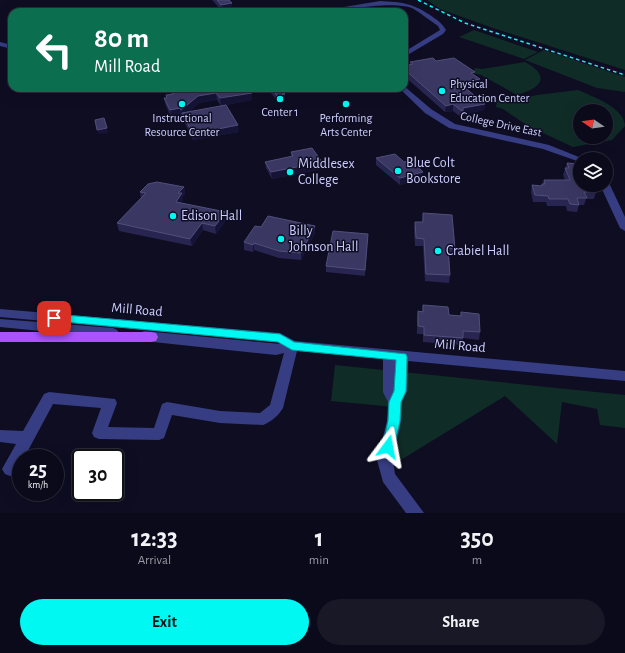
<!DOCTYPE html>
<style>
:root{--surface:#0a0a1a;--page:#181827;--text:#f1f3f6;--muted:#999aa2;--line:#2a2b39;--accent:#00f8f3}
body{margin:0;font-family:"Alegreya Sans",sans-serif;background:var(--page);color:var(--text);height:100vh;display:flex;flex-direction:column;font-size:15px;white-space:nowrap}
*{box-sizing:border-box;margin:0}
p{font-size:13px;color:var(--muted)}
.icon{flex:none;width:22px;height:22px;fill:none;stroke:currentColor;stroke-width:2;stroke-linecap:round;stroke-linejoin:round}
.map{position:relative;height:513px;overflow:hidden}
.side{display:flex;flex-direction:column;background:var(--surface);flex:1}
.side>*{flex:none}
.banner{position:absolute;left:8px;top:8px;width:400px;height:84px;border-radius:12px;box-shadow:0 4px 16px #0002,0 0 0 1px var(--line);background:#0b6e4f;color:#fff;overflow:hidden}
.needle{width:26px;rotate:283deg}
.buttons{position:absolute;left:573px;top:104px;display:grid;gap:8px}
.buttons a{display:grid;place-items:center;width:40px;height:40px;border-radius:50%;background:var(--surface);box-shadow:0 4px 16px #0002,0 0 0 1px var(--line);font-size:20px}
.speed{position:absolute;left:12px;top:449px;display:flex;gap:8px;font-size:20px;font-weight:700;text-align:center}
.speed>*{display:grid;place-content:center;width:52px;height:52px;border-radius:50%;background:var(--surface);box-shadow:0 4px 16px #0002,0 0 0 1px var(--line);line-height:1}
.speed small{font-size:10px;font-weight:400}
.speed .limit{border:2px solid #111;border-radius:6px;background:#fff;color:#111}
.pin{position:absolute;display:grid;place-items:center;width:34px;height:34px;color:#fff;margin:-17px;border-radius:8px;box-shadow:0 2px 6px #0006}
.me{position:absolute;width:44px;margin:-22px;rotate:13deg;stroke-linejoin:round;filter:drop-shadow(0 0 3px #0008)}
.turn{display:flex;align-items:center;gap:14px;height:84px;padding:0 20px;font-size:18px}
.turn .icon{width:52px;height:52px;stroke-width:2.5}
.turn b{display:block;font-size:28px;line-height:34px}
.eta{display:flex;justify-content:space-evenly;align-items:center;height:68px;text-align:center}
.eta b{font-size:24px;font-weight:600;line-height:28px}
.primary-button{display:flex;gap:8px;margin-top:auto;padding:8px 20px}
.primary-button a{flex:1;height:46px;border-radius:24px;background:var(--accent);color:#111;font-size:16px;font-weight:600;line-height:46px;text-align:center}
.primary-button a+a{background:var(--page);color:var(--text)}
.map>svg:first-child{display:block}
.green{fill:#102c27;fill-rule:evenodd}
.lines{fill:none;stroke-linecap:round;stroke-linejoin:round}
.minor{fill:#363d82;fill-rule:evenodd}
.major{fill:#aa54ff;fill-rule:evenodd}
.rail{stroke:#00f8f3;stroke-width:1.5;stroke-dasharray:3.5 3;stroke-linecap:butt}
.wall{fill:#282550}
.shaded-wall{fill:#161436}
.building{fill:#3a3763;stroke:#514f7b}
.route{fill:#00f8f3;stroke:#00a19e}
.poi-dot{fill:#00f8f3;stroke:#0e0d22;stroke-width:1.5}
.labels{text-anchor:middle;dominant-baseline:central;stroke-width:3;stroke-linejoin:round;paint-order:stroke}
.far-poi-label{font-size:12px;fill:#cdceff;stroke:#0e0d22}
.far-street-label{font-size:12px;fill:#cdceff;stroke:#0e0d22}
.poi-label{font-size:14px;fill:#cdceff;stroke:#0e0d22;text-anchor:start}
.street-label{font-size:14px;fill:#cdceff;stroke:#0e0d22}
</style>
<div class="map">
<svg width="625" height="513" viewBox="0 0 625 513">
<rect width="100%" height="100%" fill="#0e0d22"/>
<g class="green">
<polygon points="427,0 625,0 625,70 493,28 440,9"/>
<polygon points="474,30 538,52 524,59 459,37"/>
<polygon points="544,50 625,77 625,92 597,88 525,60"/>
<path d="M525,62C551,76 542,88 517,95L481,75L473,73L475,68L482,69Z"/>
<path d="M578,90C592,96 625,108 625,126L612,140L573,147L528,126L503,109L496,107L497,101L505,102L537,95ZM580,111H606V137H580Z"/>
<polygon points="335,365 625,395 625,428 600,425 597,409 562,402 557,444 505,396 396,463 394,407 331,401"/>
</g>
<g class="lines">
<g class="minor">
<path d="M380,1C402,2 412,3 430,15C437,20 442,23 446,30L443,34L404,57V52L440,30L438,26C429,20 421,13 412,8C391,0 340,12 314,12Z"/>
<polygon points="0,42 12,45 12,49 0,46"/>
<polygon points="404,86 431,109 455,124 549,145 584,159 580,159 580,162 543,149 449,128 425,113 399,88 404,88"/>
<polygon points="606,182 610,185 625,217 625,231 620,228 600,185 606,185"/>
<path d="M0,309L280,333L295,341L625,371V381L408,361L407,391L402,402L401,421L393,460L395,474L424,513H406L383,482L377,460L387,421L388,402L383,392V359L297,351L283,408C279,415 271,422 263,425L220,423L172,415L164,438L159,440L99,439L94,437L92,433L101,408L53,404L24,458H21V463L15,474L10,476L5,474L2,469L16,444L0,442V430L23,431L44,394L49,392L115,399L117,403L108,427L154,428L162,404L167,402L220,411L260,413L270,405L284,353L276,355L144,341L140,339L138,336L140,333L144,331L280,344L277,342L0,317Z"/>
<polygon points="0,319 113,328 117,330 119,333 117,336 113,338 0,327"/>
</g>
<polygon class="major" points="0,332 151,332 156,333 158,337 156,341 151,342 0,342"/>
<polyline class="rail" points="418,0 465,23 625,75"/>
</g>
<g class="wall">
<polygon points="212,0 229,0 232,3 232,10 222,11"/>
<polygon points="436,61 474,75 480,79 479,85 466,88 465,89 485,104 484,110 462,115 462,118 453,111 445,112 404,76 404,66 410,65 410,62"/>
<polygon points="248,88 252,100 221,106 217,100 199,103 189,112 239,132 193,140 183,119 183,117 182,117 181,115 171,117 166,106 164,98 166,98 166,95 172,94 171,91"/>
<polygon points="267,88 279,88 285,100 278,102"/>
<polygon points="291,152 322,162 322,169 272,179 266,168 265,162 291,157"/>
<polygon points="376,158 404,162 423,172 423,179 400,185 376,165"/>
<polygon points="567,163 596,192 594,199 586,199 584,205 579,205 577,212 567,211 566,206 547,206 546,202 533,202 531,192 532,185 541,186 544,180 565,180 563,175"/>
<polygon points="184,187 185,194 182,197 183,200 181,203 226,212 227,219 216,234 203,230 192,246 119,231 117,223 141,198 140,192"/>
<polygon points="423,213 455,249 454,256 449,256 450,275 449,283 425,281 423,246 415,246 414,229 415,222 422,222"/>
<polygon points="261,227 315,233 301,260 279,258 254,250 253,252 244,250 244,242"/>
<polygon points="368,234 365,276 326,272 326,266"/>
<polygon points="423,305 449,315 460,316 461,312 480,332 479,340 463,338 462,345 423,342 423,334 417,334 417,319 418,311 422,311"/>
</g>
<g class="shaded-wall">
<polygon points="232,3 232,10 222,11 221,5"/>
<polygon points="480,79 479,85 466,88 465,93 461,83"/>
<polygon points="69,88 83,88 83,90 70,92"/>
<polygon points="83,88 94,88 94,90 84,92"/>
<polygon points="216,93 217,100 199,103 184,116 182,113 183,117 182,117 181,110 198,96"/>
<polygon points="252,93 252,100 221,106 220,98"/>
<polygon points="285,94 285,100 278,102 277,96"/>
<polygon points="453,104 453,111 445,112 446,106"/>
<polygon points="485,104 484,110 462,115 463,108"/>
<polygon points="180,108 181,115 171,117 170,110"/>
<polygon points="238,125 239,132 193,140 193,134"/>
<polygon points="107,128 108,133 98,134 97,130"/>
<polygon points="322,162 322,169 272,179 271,172"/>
<polygon points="423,172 423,179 400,185 400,178"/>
<polygon points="184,187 185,194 182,197 183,200 177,209 176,202 178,193"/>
<polygon points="226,212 227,219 216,234 215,226"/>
<polygon points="202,223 203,230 192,246 190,239"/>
<polygon points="315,226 315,233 301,260 301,253"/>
<polygon points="254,243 254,250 253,252 253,245"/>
</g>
<g class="building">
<polygon points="217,0 229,0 232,3 221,5"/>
<polygon points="120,9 122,12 96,12"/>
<polygon points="433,58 436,61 454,58 475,72 471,73 480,79 461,83 466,87 464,87 485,104 463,108 463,112 453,104 446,106 404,69 404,66 413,64 410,62"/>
<polygon points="185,88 248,88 252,93 220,98 216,93 198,96 181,110 180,108 170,110 164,98 167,98 166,95 173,94 171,91 177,89"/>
<polygon points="272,88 279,88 285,94 277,96"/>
<polygon points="226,105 238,125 193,134 182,113"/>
<polygon points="104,118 107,128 97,130 95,120"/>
<polygon points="312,148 322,162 271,172 265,162 293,156 291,152"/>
<polygon points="395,154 404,162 411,160 423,172 400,178 376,158"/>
<polygon points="567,163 580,164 580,185 593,185 596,192 584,192 587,198 577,198 579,205 570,204 568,199 549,199 548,196 535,195 532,185 542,186 542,184 545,184 544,180 570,180 565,168 569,168"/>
<polygon points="157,182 184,187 178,193 182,193 176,202 226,212 215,226 202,223 190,239 117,223 146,193 140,192 148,184"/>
<polygon points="423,213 452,215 455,249 448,248 450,275 426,274 424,239 416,238 415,222 423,222"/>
<polygon points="268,216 315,226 301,253 279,251 254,243 253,245 244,242 255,226 261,227"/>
<polygon points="333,231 368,234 365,270 326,266"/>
<polygon points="423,305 448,307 449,315 461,316 461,312 479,314 480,332 463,331 463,338 424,335 424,327 418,326 418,311 423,312"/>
</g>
<polygon class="route" points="54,314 280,334 294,342 406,354 407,357 406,391 401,402 400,421 394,447 392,451 388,453 384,451 382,447 388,421 389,402 394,391 396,360 292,350 278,342 54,321 49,318"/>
<g class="poi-dot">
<circle cx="442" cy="91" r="4"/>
<circle cx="280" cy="99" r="4"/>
<circle cx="182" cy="104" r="4"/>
<circle cx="346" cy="104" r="4"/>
<circle cx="398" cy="171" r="4"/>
<circle cx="290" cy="172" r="4"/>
<circle cx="173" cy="216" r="4"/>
<circle cx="281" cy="239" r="4"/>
<circle cx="438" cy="251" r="4"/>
</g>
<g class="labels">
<g class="far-poi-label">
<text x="450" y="84" text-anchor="start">Physical<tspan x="450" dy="14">Education Center</tspan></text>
<text x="280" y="112">Center 1</text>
<text x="182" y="118">Instructional<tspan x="182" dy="14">Resource Center</tspan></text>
<text x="346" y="118">Performing<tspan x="346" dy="14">Arts Center</tspan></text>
</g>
<g class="far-street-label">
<text transform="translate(501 124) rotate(12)">College Drive East</text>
</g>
<g class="poi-label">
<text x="406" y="163">Blue Colt<tspan x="406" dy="16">Bookstore</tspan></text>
<text x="298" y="164">Middlesex<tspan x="298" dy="16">College</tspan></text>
<text x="181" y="216">Edison Hall</text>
<text x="289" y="231">Billy<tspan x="289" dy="16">Johnson Hall</tspan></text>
<text x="446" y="251">Crabiel Hall</text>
</g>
<g class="street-label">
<text transform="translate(137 310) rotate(5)">Mill Road</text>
<text transform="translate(460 346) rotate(5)">Mill Road</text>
</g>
</g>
</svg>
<div class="buttons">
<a><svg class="needle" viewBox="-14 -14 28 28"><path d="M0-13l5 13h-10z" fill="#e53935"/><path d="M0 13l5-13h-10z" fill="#999aa2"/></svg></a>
<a><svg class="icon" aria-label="layers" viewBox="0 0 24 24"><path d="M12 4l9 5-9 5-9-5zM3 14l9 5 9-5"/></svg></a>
</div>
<div class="speed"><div>25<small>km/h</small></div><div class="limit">30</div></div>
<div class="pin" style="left:54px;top:318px;background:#d93025"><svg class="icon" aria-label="arrive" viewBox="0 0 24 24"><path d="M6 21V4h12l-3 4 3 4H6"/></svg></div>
<svg class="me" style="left:388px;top:447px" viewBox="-20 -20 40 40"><path d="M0-17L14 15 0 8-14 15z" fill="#00f8f3" stroke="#fff" stroke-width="4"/></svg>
<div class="banner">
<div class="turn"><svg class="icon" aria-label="left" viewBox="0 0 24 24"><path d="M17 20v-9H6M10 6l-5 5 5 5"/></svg><div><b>80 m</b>Mill Road</div></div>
</div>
</div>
<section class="side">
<div class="eta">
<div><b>12:33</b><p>Arrival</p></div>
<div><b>1</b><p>min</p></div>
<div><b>350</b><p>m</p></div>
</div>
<div class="primary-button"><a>Exit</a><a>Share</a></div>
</section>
